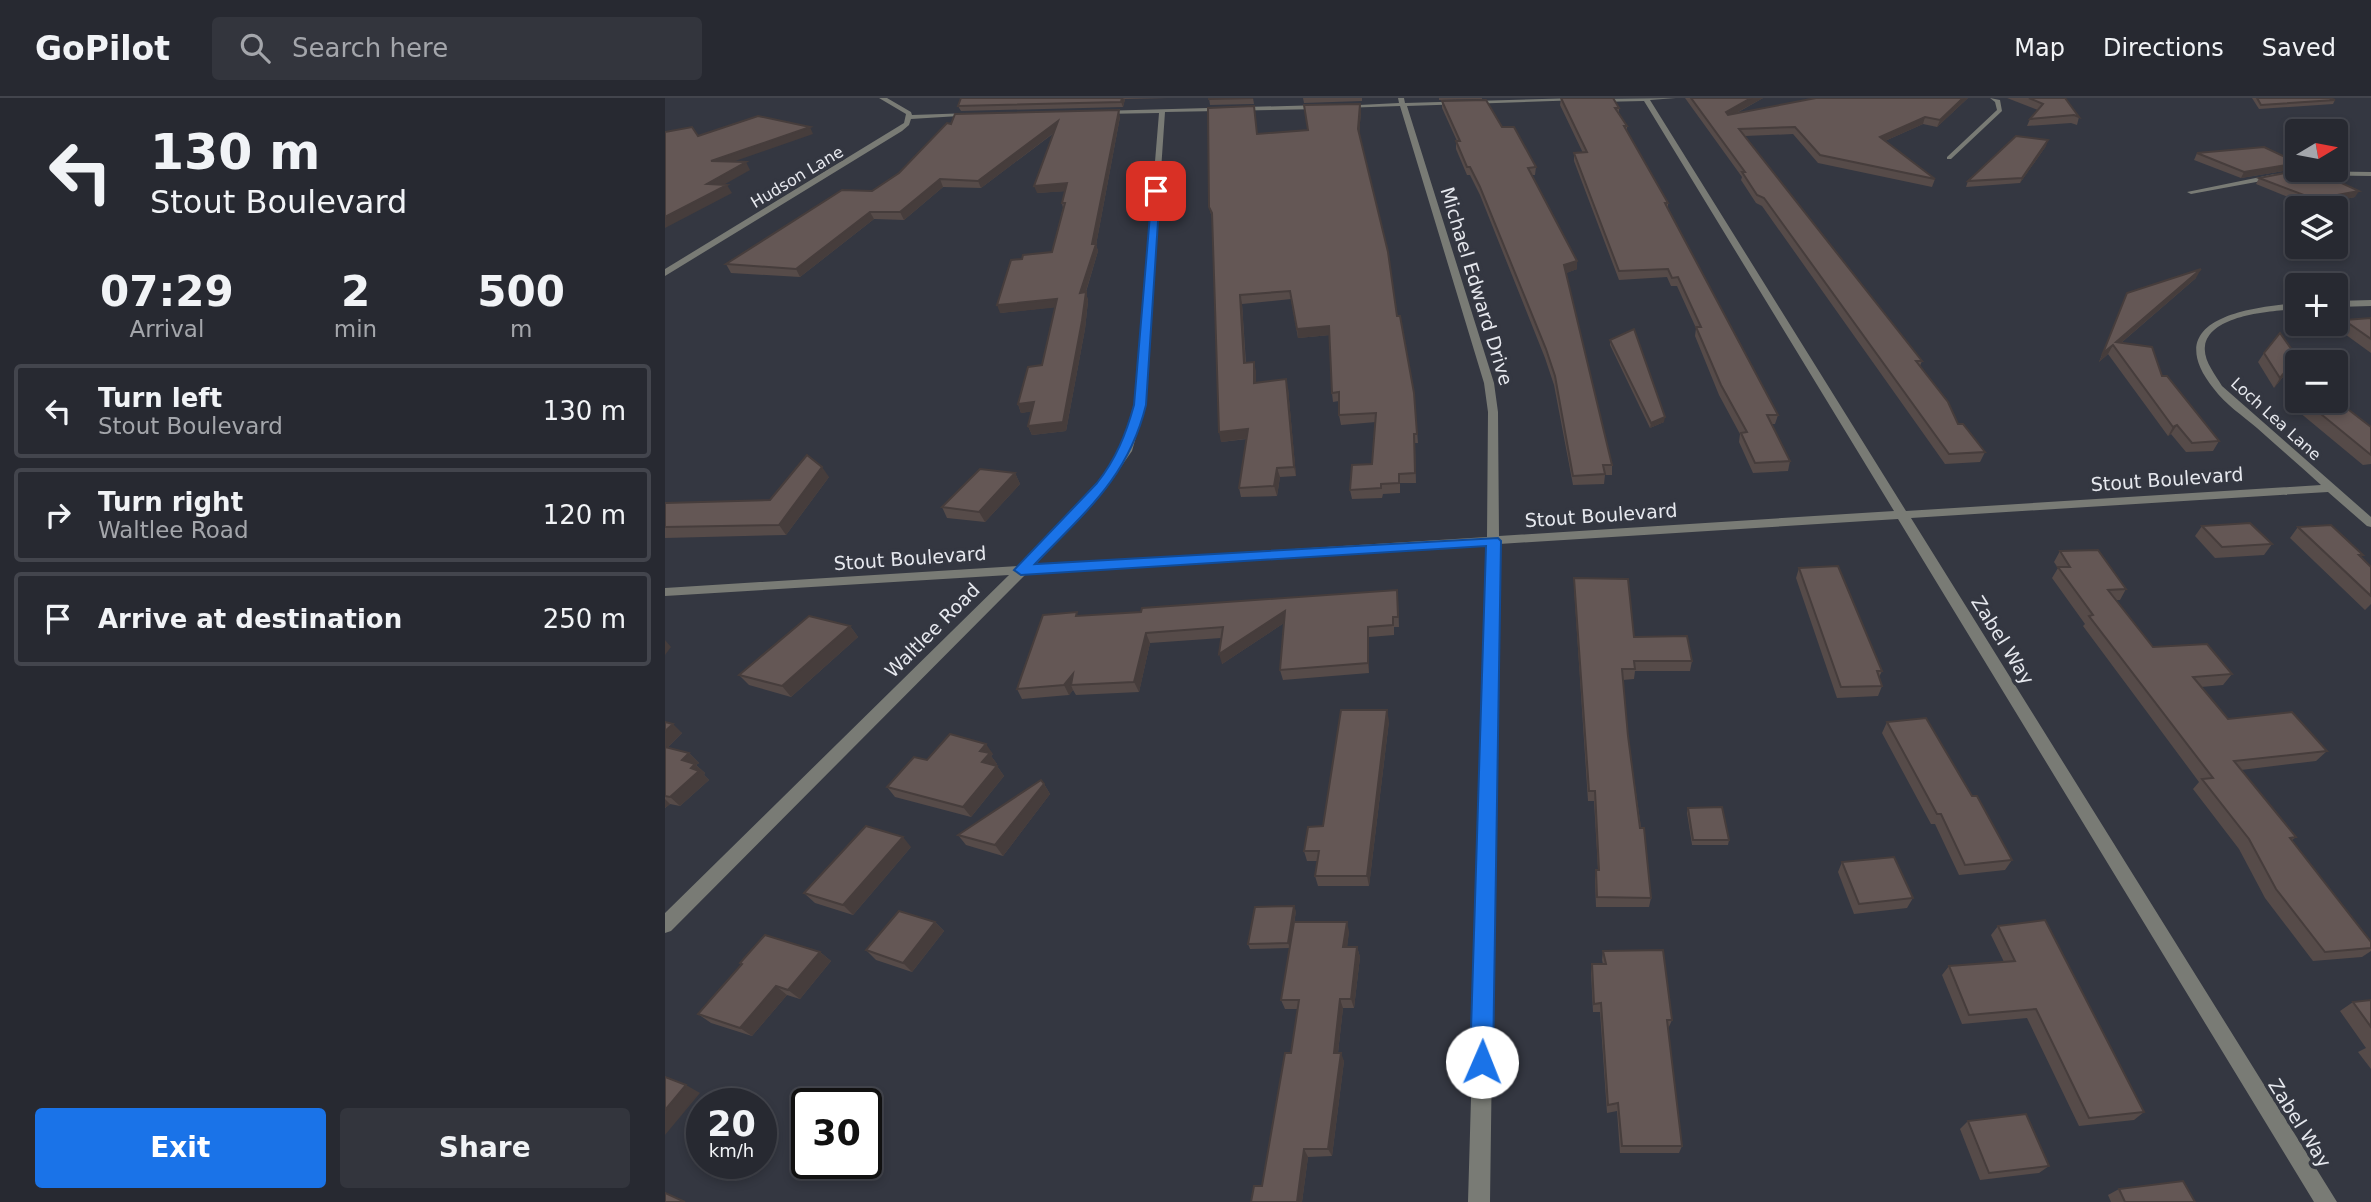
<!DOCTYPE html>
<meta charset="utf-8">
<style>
:root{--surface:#272931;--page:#33353d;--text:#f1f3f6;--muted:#a4a6ab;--line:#43454d;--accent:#1a73e8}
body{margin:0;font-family:"DejaVu Sans",sans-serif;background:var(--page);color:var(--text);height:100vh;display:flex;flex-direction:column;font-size:26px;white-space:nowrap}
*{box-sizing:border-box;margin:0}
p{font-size:23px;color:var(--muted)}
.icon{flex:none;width:38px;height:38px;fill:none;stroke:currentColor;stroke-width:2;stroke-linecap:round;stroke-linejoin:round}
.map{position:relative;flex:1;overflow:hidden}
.details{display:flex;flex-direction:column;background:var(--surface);width:665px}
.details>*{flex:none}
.top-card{background:#272931;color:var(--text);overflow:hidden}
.needle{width:46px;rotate:80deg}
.tools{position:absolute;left:1620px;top:21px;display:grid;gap:14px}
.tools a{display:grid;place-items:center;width:63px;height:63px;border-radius:7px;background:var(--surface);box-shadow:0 4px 10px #0003,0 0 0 2px var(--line);font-size:35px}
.speed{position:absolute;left:21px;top:990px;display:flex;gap:14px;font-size:35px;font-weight:700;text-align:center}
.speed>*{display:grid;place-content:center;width:91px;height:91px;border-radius:50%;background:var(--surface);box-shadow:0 4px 10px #0003,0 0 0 2px var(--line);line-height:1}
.speed small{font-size:18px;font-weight:400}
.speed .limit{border:4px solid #111;border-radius:10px;background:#fff;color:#111}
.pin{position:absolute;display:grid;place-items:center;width:60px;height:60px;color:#fff;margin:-30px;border-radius:14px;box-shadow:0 4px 10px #0006}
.me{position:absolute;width:77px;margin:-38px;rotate:1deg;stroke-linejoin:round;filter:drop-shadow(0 0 5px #0008)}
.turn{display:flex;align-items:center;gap:24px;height:147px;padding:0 35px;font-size:32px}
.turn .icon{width:91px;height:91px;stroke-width:2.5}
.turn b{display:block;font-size:49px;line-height:60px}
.eta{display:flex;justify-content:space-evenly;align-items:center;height:119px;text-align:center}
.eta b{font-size:42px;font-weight:600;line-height:49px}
.button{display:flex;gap:14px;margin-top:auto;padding:14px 35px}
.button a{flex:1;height:80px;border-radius:7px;background:var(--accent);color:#fff;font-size:28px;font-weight:600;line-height:80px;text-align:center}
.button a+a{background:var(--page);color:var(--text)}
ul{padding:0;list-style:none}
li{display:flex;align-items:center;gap:21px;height:94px;margin:0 14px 10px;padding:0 21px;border:4px solid var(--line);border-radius:7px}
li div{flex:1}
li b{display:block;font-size:26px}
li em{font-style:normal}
header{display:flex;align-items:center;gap:42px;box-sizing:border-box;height:98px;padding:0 35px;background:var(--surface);border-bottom:2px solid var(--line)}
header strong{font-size:33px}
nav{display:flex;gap:38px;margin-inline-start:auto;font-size:24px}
.search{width:490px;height:63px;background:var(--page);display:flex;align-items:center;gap:18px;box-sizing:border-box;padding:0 24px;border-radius:7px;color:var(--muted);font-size:26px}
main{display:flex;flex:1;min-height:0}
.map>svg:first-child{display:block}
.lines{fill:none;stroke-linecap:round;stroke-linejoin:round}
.minor{fill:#797b75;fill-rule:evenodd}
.wall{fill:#564b49}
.shaded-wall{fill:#463d3c}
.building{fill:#645755;stroke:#463d3c;stroke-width:2}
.route{fill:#1a73e8;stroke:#114b97;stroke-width:2}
.labels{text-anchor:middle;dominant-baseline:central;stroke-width:7;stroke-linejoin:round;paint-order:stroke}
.far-street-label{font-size:16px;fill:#e6e8ee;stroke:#343741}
.street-label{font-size:19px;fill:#e6e8ee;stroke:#343741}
</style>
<header>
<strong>GoPilot</strong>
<div class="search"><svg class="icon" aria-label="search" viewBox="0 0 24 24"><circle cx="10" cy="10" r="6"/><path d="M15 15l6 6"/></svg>Search here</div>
<nav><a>Map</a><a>Directions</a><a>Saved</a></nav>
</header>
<main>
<section class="details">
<div class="top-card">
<div class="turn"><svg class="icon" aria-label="left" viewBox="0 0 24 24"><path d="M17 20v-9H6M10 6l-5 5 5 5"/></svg><div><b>130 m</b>Stout Boulevard</div></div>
</div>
<div class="eta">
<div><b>07:29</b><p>Arrival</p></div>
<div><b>2</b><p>min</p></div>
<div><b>500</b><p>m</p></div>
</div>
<ul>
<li><svg class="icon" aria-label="left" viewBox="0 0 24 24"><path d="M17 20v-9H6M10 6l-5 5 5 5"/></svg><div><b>Turn left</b><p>Stout Boulevard</p></div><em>130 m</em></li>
<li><svg class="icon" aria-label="right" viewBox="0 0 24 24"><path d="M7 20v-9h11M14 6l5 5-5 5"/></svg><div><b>Turn right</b><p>Waltlee Road</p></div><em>120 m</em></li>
<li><svg class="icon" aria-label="arrive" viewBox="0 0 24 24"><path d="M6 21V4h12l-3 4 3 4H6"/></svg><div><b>Arrive at destination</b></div><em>250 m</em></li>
</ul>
<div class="button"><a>Exit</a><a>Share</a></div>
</section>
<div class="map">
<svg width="1706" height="1104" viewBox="0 0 1706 1104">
<rect width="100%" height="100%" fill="#343741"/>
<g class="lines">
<g class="minor">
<polygon points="214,0 222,0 246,14 247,17 307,15 310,17 246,21 244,27 237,33 0,178 0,171 239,25 241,16"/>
<path d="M733,0H739L740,5L913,0L916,2L742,8L829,285L833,314L834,438L1229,413L979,3L933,4L931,1L1011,0L985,2L1241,413L1656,387C1635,368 1613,349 1592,330C1578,318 1560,306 1549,291C1493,221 1583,209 1633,205V211C1608,213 1545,216 1540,248C1538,262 1550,276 1557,288L1706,419V429L1702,428L1663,394L1246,420L1672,1104H1649L1233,421L834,446L825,1104H803L822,447L361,476L6,833L0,835V815L344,477L0,498V490L354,468L433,386L455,353L470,307L494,15L436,16L434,13L657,7L660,9L657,11L500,14L480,307L467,353L441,390L370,467L822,439L823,314L819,285L735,8L677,10L674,8L734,5Z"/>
<polygon points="1325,0 1335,2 1337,13 1286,61 1282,61 1282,59 1332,12 1330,4"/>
<polygon points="1637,73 1706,74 1706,78 1634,77"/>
<polygon points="1610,76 1613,80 1526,96 1522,94"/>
<polygon points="1706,202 1706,208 1671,209 1671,203"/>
</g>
</g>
<g class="wall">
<polygon points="296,0 503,0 460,1 458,9 296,13 293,8"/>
<polygon points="544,0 588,0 589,6 545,7"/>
<polygon points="638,0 697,0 697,3 639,5"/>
<polygon points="774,0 817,0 817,1 774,2"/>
<polygon points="896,0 954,10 954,15 962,28 962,33 1003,105 1003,110 1113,317 1110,326 1106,326 1125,363 1123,373 1088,375 1074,344 1075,336 1054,297 1030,238 1031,230 1012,188 1006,188 1002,179 954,182 909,63 909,55 918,55 895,7"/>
<polygon points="1020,0 1098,0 1070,16 1303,0 1272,29 1258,26 1220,43 1270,81 1267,89 1153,65 1128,36 1080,38 1257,263 1255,268 1293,326 1320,354 1315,364 1280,366 1097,108 1091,105 1076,82 1077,79"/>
<polygon points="1342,0 1400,0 1414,19 1412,27 1406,25 1362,28 1365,21 1373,12"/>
<polygon points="1587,0 1664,0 1670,2 1668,6 1594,11"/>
<polygon points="777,3 837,29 871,69 870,77 867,77 912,171 901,175 947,367 947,377 940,377 939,386 908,387 889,287 880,260 815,97 805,77 802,77 791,51 791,43 792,43 777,10"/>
<polygon points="695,6 696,13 694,36 749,295 753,345 750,345 751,385 735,385 735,395 718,396 717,400 687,401 685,392 707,366 711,324 676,327 674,317 674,303 668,304 667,295 665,237 633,240 626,201 577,206 581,265 591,273 591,284 623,290 631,378 615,379 612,398 576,399 574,390 582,341 556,344 547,120 544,109 643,32"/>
<polygon points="455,19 431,147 433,153 421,194 423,203 420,231 401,333 367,337 363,328 367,313 356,315 353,306 377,267 390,209 335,215 357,161 387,154 398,110 397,105 400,93 372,95 389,35 316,90 278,89 239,122 209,121 135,179 66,175 61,166 207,93 234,75 282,25"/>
<polygon points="1381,48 1355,85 1301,89 1303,83"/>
<polygon points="1532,55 1633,64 1633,66 1630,71 1576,80 1529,62"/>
<polygon points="1594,80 1690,99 1652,107 1640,106 1591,86"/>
<polygon points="1531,180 1456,245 1497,278 1554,343 1548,353 1521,354 1506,336 1503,338 1443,256 1434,264 1462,195"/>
<polygon points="1706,220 1706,255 1673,231 1679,222"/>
<polygon points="945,242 999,324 985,330 945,247"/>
<polygon points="1599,255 1632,259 1626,269 1609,290 1593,264"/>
<polygon points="1633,301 1633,303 1671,303 1706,329 1706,366 1698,367 1628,309"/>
<polygon points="350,375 355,386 320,424 282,420 277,409"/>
<polygon points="164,379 121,437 0,440 0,405 105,402"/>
<polygon points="1537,428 1607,446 1599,457 1550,460 1530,438"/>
<polygon points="1633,429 1698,457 1696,459 1706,469 1706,506 1700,512 1625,440"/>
<polygon points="1395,453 1461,491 1455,502 1451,502 1488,549 1567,576 1558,587 1536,589 1563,621 1662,653 1651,663 1576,672 1631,739 1627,742 1706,844 1706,853 1697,859 1648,863 1600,800 1574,751 1528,691 1534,684 1418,528 1420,526 1387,480 1393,470 1389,464"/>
<polygon points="1134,470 1217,573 1214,579 1217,588 1213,598 1172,600 1131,480"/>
<polygon points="909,480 969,539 1027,563 1025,573 970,573 969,581 958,582 963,638 986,800 984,809 931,809 930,782 931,772 933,772 929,703 923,703 909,490"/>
<polygon points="733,502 734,529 729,529 729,537 704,539 704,575 618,582 615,572 619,525 557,566 556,540 485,545 474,594 411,597 408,592 404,597 357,601 352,591 414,518"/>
<polygon points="185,528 193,539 126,599 84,587 74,577"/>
<polygon points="724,623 704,788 653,788 650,778 652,763 642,763 639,753 658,728"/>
<polygon points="0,624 17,635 2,650 24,655 34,665 31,667 40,675 39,677 44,682 15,708 5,706 0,710"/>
<polygon points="1222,624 1347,762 1340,772 1294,777 1270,726 1266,726 1217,635"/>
<polygon points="328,656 326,658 332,666 330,667 332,668 339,678 306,719 230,699 222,689 262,662"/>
<polygon points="379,686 385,696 338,758 301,747 293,737"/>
<polygon points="1023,710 1064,742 1063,747 1027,747 1022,715"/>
<polygon points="246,749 188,817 150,805 139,795"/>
<polygon points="1177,764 1248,800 1242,810 1189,816 1173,774"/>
<polygon points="631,813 629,826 684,833 682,849 692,849 695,859 689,910 678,910 673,955 679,963 667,1058 643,1059 637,1104 586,1104 597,1088 626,955 633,911 620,911 616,902 625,850 585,851 583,846"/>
<polygon points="270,824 279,833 247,874 211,862 201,852"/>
<polygon points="1333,828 1479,1014 1469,1022 1414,1028 1362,920 1297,926 1277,877 1284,868 1339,864 1326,837"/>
<polygon points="938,853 1007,922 1003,931 1017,1048 1014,1055 955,1055 952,1013 942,1015 935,914 928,914 926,875 927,866 938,866 937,862"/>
<polygon points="155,854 166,863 135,901 122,897 87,938 46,925 33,916"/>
<polygon points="1706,902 1706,971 1693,954 1701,950 1675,913 1688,904"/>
<polygon points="1303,1023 1384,1068 1374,1075 1315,1082 1295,1031"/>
<polygon points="1454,1091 1530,1104 1446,1104 1443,1097"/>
</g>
<g class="shaded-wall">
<polygon points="457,0 460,1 458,9 456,4"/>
<polygon points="1086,0 1098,0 1060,21 1061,14"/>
<polygon points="1298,0 1303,0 1272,29 1275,22"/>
<polygon points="695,6 696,13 694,39 693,31"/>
<polygon points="454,12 455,19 431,147 433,153 418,203 415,195 427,146"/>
<polygon points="1260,19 1258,26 1213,46 1215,39"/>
<polygon points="393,23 395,30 316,90 313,83"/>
<polygon points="145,29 148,36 50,70 46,63"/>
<polygon points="1383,42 1381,48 1355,85 1357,80"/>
<polygon points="81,64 85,72 46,94 42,86"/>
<polygon points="1633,65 1630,71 1576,80 1579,74"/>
<polygon points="275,81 278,89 239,122 235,114"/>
<polygon points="402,85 404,93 372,95 369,88"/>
<polygon points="62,87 67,95 0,130 0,119"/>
<polygon points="1694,93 1690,99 1652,107 1656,100"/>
<polygon points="205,114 209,121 135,179 131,171"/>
<polygon points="912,163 912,171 899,176 899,167"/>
<polygon points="1536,171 1531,180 1450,250 1451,244"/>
<polygon points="421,194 423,203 420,231 401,333 367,337 363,328"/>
<polygon points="575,197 577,206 581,274 579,265"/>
<polygon points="392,201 395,209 335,215 332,207"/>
<polygon points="664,228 665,237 633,240 632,231"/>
<polygon points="1448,247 1443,256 1434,264 1438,255"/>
<polygon points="1632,259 1626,269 1609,290 1615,280"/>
<polygon points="589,264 591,273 591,294 589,285"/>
<polygon points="621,281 623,290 631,378 629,369"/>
<polygon points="369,304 372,313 356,315 353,306"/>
<polygon points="1000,319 999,324 985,330 986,325"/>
<polygon points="1512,327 1506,336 1503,338 1508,329"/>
<polygon points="583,331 586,340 556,344 554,334"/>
<polygon points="157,369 164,379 121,437 114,427"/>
<polygon points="612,370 615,379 612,398 609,388"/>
<polygon points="350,375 355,386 320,424 314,414"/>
<polygon points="620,513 622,523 557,566 554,556"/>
<polygon points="185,528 193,539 126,599 117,588"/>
<polygon points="703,529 704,539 704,575 703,565"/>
<polygon points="481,535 485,545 474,594 469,584"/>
<polygon points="0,542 6,549 0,557"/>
<polygon points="408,576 406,587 408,592 404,597 399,587"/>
<polygon points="722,612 724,623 704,788 702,778"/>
<polygon points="8,626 17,635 0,652 0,633"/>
<polygon points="321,646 328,656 326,658 332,666 324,674 317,664 315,653"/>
<polygon points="24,655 34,665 31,667 40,675 39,677 44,682 15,708 5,699 17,662"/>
<polygon points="332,668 339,678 306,719 298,709"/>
<polygon points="379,686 385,696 338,758 330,747"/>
<polygon points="0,701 5,706 0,710"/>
<polygon points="238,739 246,749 188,817 178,807"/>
<polygon points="629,808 631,813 625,850 623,845"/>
<polygon points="270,824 279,833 247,874 238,865"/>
<polygon points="682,824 684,833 681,859 678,849"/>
<polygon points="692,849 695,859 689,910 686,901"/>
<polygon points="155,854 166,863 135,901 123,892"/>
<polygon points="111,888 122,897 87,938 75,930"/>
<polygon points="675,901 678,910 672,963 669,955"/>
<polygon points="676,955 679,963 667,1058 663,1051"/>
<polygon points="21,987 35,995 0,1037 0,1012"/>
<polygon points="639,1051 643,1059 637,1104 632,1104"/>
</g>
<g class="building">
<polygon points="296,0 457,0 456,4 293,8"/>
<polygon points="544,0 588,0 544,1"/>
<polygon points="896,0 948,0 954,10 950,10 962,28 959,28 1003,105 1000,105 1002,109 1113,317 1102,317 1125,363 1090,365 1076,335 1082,334 1056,287 1031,229 1036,229 1013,179 1007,180 1003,171 954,173 909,55 922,54"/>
<polygon points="1026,0 1086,0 1061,14 1063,17 1151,0 1298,0 1275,22 1260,19 1215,39 1270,81 1155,57 1130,29 1074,31 1257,263 1251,263 1283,304 1293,326 1298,326 1320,354 1284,356 1099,100 1092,97 1077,74 1080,74"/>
<polygon points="1364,0 1400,0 1414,19 1409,17 1365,21 1378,6"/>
<polygon points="1592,0 1664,0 1670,2 1596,7"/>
<polygon points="821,2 837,29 849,29 871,69 863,70 912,163 899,167 947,367 938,367 940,376 908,378 890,278 881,251 815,89 805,69 802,69 791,43 795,43 777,3"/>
<polygon points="695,6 693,31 723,154 732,218 735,218 749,295 752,336 749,336 750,375 734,376 734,385 716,386 716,390 685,392 687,367 707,366 711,315 674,317 674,294 667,295 664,228 632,231 625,193 575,197 579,265 589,264 589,285 621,281 629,369 612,370 609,388 574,390 583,331 554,334 547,115 544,109 543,10 589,8 592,36 643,32 639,7"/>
<polygon points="454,12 427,146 431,146 415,195 421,194 417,223 398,324 363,328 369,304 353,306 363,269 377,267 392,201 332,207 346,162 357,161 358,157 387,154 400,105 397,105 402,85 369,88 393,23 313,83 275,81 235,114 205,114 131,171 61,166 177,92 207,93 234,75 282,25 286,26 290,16"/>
<polygon points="93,18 145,29 46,63 81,64 42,86 62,87 0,119 0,34 27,29 33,38"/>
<polygon points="1351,38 1383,42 1357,80 1303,83"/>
<polygon points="1599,49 1633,65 1579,74 1532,55"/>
<polygon points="1625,74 1653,74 1694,93 1656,100 1644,99 1594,80"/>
<polygon points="1536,171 1451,244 1487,249 1497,278 1502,278 1554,343 1527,345 1512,327 1508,329 1448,247 1438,255 1462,195"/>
<polygon points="1706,220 1706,241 1679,222"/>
<polygon points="969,231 1000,319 986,325 945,242"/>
<polygon points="1615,235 1632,259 1615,280 1599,255"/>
<polygon points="1671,302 1706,329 1706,357 1640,303"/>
<polygon points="142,357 157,369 114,427 0,429 0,405 105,402"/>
<polygon points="315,371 350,375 314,414 277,409"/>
<polygon points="1585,425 1607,446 1557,449 1537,428"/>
<polygon points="1666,427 1698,457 1694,457 1706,469 1706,498 1633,429"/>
<polygon points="1433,452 1461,491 1443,492 1488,549 1542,546 1567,576 1528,579 1563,621 1627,614 1662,653 1569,663 1631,739 1625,740 1706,844 1706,850 1660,854 1611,791 1584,741 1537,681 1548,680 1424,518 1428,517 1393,469 1405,469 1395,453"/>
<polygon points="1173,468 1217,573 1212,573 1217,588 1176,589 1134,470"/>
<polygon points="909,480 963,481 969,539 1022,538 1027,563 969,563 970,571 957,571 963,638 975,730 979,730 986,800 932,799 931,772 934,772 930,693 924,693"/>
<polygon points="732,492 733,519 728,519 728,527 703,529 703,565 615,572 620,513 554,556 558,529 481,535 469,584 406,587 408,576 399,587 352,591 378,517 412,514 411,518 476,514 477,510"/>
<polygon points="144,518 185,528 117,588 74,577"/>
<polygon points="676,612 722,612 702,778 650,778 654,753 639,753 643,729 658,728"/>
<polygon points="1261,620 1307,698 1312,698 1347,762 1300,767 1276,716 1272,716 1222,624"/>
<polygon points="0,624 8,626 0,633"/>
<polygon points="285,636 321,646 315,653 325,655 317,664 332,668 298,709 222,689 249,659 262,662"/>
<polygon points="0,649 24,655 17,662 30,666 26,670 34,673 5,699 0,698"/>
<polygon points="376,682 379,686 330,747 293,737"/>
<polygon points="1057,709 1064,742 1028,742 1023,710"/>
<polygon points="201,728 238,739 178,807 139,795"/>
<polygon points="1229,759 1248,800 1194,806 1177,764"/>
<polygon points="629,808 623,845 583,846 590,809"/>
<polygon points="234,813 270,824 238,865 201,852"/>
<polygon points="1380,822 1479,1014 1424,1020 1371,911 1304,917 1284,868 1350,863 1333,828"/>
<polygon points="629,824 682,824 678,849 692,849 686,901 675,901 669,955 676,955 663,1051 639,1051 632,1104 586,1104 589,1088 597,1088 620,955 626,955 634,902 616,902"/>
<polygon points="100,837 155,854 123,892 111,888 75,930 33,916 77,866 75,865"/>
<polygon points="998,852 1007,922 1002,922 1017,1048 957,1048 953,1005 943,1007 936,905 929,906 927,866 941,866 938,853"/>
<polygon points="1706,902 1706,929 1688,904"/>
<polygon points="0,979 21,987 0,1012"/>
<polygon points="1361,1016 1384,1068 1324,1075 1303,1023"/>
<polygon points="1518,1083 1530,1104 1460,1104 1454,1091"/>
<polygon points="0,1095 20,1104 0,1104"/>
</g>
<path class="route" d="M491,90L495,93L481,307C463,380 420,414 370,466L833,440L836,443L828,964L825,972L817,975L809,972L805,964L821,448L356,477L349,472L432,385C451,361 461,336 469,307L487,93Z"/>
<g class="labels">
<g class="far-street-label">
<text transform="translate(132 79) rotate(-31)">Hudson Lane</text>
<text transform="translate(1611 321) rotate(42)">Loch Lea Lane</text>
</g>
<g class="street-label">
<text transform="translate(812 188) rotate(73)">Michael Edward Drive</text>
<text transform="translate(1502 381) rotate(-4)">Stout Boulevard</text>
<text transform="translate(936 417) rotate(-4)">Stout Boulevard</text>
<text transform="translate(245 460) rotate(-4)">Stout Boulevard</text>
<text transform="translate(267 532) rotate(-45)">Waltlee Road</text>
<text transform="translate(1338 542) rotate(58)">Zabel Way</text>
<text transform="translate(1635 1025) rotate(58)">Zabel Way</text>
</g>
</g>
</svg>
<div class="tools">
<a><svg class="needle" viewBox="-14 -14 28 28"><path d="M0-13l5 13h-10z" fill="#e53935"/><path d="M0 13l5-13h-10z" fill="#a4a6ab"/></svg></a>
<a><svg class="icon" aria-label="layers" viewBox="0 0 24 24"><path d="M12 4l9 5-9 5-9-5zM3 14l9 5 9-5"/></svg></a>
<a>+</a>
<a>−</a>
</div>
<div class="speed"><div>20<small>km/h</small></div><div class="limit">30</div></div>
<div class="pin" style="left:491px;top:93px;background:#d93025"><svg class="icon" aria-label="arrive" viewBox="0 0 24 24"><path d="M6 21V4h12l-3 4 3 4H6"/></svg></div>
<svg class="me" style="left:817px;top:964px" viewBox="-20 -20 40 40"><circle r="19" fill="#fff"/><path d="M0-13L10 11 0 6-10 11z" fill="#1a73e8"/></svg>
</div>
</main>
